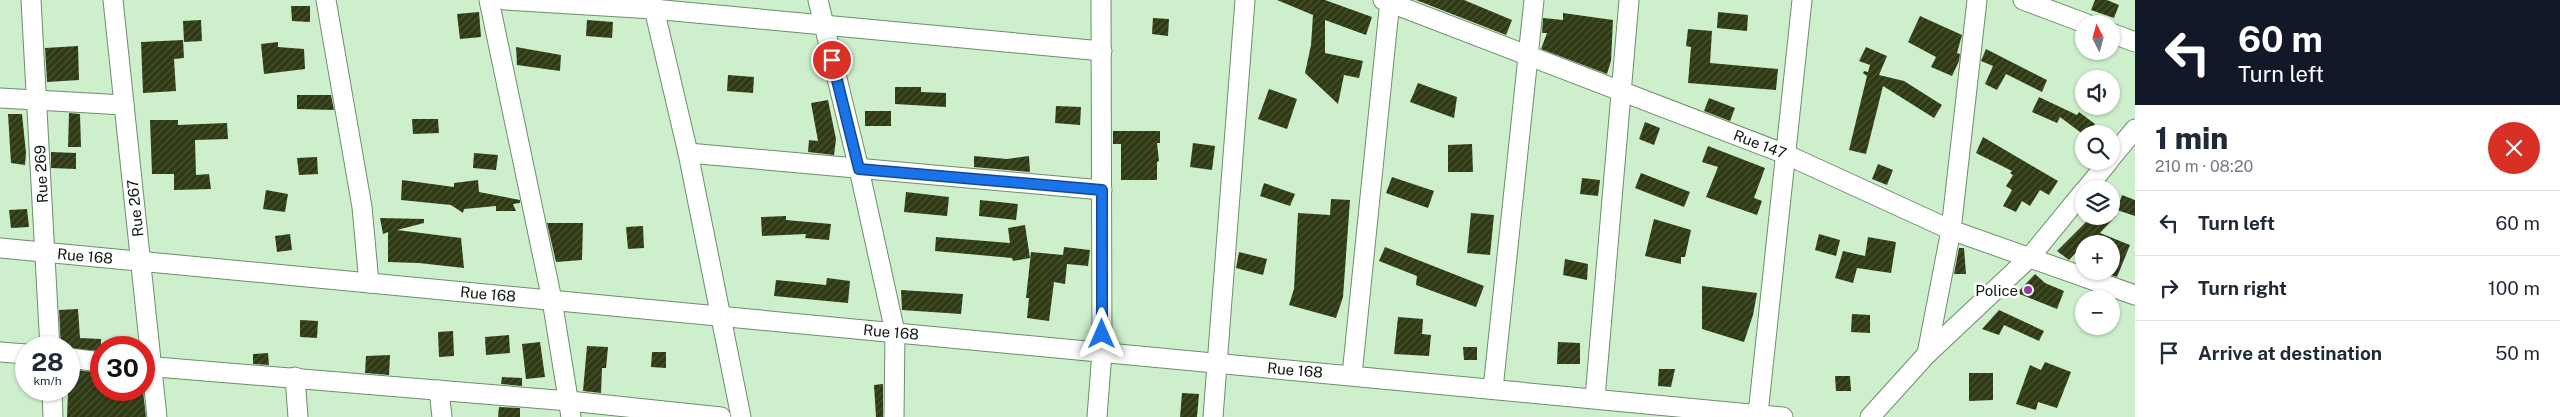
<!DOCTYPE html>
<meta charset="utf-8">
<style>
:root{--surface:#fff;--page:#f6f6f7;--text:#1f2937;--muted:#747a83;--line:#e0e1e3}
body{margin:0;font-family:"Public Sans",sans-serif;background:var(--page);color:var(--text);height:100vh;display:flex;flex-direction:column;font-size:19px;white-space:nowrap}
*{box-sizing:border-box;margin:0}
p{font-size:16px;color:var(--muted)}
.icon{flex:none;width:28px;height:28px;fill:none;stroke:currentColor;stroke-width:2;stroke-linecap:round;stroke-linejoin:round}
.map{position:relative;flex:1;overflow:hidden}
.side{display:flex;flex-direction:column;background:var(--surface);width:425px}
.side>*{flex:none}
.hud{background:#111827;color:#fff;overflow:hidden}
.needle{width:32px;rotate:354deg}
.tools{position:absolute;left:2075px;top:15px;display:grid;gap:10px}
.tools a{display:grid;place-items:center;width:45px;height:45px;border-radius:50%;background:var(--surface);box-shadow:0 1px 4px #0004;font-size:25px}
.speed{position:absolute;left:15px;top:336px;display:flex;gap:10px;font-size:25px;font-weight:700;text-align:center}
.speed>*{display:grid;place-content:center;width:65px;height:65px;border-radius:50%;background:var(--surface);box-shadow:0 1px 4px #0004;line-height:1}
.speed small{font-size:12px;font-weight:400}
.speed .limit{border:8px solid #d22;background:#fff;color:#111}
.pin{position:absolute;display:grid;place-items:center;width:42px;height:42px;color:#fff;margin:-21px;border:2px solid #fff;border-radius:50%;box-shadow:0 1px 5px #0007}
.me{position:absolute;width:55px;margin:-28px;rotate:0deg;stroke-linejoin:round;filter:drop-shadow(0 0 4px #0008)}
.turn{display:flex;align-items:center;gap:18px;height:105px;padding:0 20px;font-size:22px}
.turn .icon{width:65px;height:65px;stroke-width:2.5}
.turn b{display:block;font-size:35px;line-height:42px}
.round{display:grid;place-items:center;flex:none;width:52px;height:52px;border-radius:26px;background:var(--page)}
.summary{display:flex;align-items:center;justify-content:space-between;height:85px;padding:0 20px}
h1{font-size:30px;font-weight:800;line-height:38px}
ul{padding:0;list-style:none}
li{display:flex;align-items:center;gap:15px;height:65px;padding:0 20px;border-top:1px solid var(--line)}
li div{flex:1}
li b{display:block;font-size:19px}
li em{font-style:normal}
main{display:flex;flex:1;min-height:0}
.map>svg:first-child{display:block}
.building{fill:url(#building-hatch)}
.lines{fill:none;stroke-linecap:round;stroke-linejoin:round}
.street-casing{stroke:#6e8d6c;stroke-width:21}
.street{stroke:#fff;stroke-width:19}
.route-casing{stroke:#114b97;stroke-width:12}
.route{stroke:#1a73e8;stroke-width:9}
.poi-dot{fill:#9739a2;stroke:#fff;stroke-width:2}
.labels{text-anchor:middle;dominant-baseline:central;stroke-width:5;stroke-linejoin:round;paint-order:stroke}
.street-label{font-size:15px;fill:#0d190d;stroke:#fff}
.poi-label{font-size:15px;fill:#0d190d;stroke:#fff;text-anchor:end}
</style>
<main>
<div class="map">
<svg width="2135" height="417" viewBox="0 0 2135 417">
<defs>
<pattern id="building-hatch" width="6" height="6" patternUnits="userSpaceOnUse" patternTransform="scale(1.25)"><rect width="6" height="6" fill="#2f3a15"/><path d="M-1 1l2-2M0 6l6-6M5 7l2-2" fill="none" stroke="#4a5435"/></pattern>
</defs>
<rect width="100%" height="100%" fill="#cdefcb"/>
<g class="building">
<polygon points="1277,0 1325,0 1372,17 1366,35 1325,20 1325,53 1363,61 1359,78 1344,75 1338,104 1305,73 1311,45 1313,15"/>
<polygon points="1416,0 1464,0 1512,20 1506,35"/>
<polygon points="2095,0 2107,0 2119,5 2114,18 2091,10"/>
<polygon points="291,6 310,6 310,22 292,21"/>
<polygon points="479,12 481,37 460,39 457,14"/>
<polygon points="1718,12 1748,15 1747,31 1717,28"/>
<polygon points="1563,13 1613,20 1611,61 1607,74 1541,49 1547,33 1542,33 1543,18 1563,20"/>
<polygon points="1920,16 1962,35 1957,53 1960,54 1959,61 1952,76 1931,67 1936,57 1908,42"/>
<polygon points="1153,18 1169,19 1168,36 1152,34"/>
<polygon points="201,20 202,41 184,42 183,21"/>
<polygon points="587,20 613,22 612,38 586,36"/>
<polygon points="1688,29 1712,31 1710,63 1778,69 1776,90 1688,83 1691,47 1686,46"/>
<polygon points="183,40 184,58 174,59 176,91 143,93 141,42"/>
<polygon points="278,42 278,47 304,49 305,69 264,74 261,44"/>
<polygon points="78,46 79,80 47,82 45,48"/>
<polygon points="516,47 561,55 560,71 517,65"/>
<polygon points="1866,47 1887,56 1879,75 1904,81 1942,105 1934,118 1883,86 1866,154 1849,150 1867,76 1863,73 1864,71 1868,72 1870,65 1859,61"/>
<polygon points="1986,49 2047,80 2042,92 2006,74 1997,90 1985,84 1993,66 1981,61"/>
<polygon points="728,75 754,77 753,93 727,91"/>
<polygon points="1418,83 1457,97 1454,118 1410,102"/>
<polygon points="895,87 921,87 921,92 946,93 946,107 895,104"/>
<polygon points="1269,89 1297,99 1287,129 1258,119"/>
<polygon points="297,95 331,95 334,110 297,109"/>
<polygon points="2039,97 2077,115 2079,112 2095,124 2088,134 2084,135 2060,117 2057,123 2032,112"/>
<polygon points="1709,98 1735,108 1730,121 1704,111"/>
<polygon points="828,100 836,139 834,155 808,152 809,140 818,141 811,103"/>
<polygon points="1056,106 1081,107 1080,125 1055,123"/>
<rect x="865" y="111" width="26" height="15"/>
<polygon points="69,113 80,114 81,147 68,147"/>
<polygon points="8,114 22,114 26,153 25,165 11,163"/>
<polygon points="412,119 438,119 439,133 413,134"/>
<polygon points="150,120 178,120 178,125 227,123 228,139 195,140 196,175 209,174 211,189 174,190 174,174 152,174"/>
<polygon points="1645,122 1660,128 1654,145 1639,139"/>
<polygon points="1113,131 1160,131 1160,143 1157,143 1159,161 1157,162 1157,180 1121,180 1121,144 1113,144"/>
<polygon points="1983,137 2058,181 2049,195 2040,190 2030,206 2022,201 2016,212 2003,206 2012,190 2006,186 2013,175 2010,173 2012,171 1976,153"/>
<polygon points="1193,143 1215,146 1212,170 1190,167"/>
<polygon points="1472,144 1473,172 1448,172 1448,145"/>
<polygon points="1708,146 1765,168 1754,198 1762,201 1757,215 1706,197 1718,167 1702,162"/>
<polygon points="51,152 76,153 76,169 51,168"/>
<polygon points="474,153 498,155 496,170 473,168"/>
<polygon points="974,156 1007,159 1029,156 1030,172 974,167"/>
<polygon points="317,157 318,174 299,175 297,158"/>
<polygon points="1878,164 1893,170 1887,185 1872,179"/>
<polygon points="1641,173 1690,192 1684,207 1635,188"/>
<polygon points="1392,177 1434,191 1428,208 1386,193"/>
<polygon points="1582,178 1600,180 1598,196 1580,194"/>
<polygon points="402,180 454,187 454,183 478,180 479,192 520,200 520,203 513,204 516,211 496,211 496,206 464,209 463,213 451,205 401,200"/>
<polygon points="1264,183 1295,194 1290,206 1260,196"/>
<polygon points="266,190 288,194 285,212 263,209"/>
<polygon points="906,192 949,197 947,216 904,212"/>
<polygon points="2122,195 2135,200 2135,216 2117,210"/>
<polygon points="1331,199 1350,200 1343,297 1336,318 1289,305 1294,289 1298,213 1330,215"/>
<polygon points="980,200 1018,204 1016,220 979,216"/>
<polygon points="27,209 29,227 11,228 9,210"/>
<polygon points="1471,213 1494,215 1490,255 1467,253"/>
<polygon points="786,216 786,220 831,224 829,240 805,238 806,234 762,236 761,217"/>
<polygon points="2092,216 2116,216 2100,233 2130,245 2117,277 2111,275 2111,244 2084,244 2069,260 2057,251"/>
<polygon points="380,218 424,219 424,223 397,230 461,238 464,268 419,263 388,262 388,232 383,234"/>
<polygon points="1654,219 1691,230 1685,257 1681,257 1681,264 1645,256"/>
<polygon points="547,223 583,223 582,260 556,262"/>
<polygon points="1025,225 1030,258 1013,261 1012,258 935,251 936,237 1010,243 1008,228"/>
<polygon points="643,226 644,248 628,249 626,227"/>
<polygon points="290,234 292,250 277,252 275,236"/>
<polygon points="1819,234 1840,240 1836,256 1815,250"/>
<polygon points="1868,237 1896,242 1891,273 1857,268 1853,283 1835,278 1843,251 1865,256"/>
<polygon points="1064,247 1090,250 1088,266 1067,264 1065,284 1054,282 1049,321 1027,318 1029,298 1026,298 1031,252 1063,255"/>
<polygon points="1385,247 1484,286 1476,307 1416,285 1417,276 1379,261"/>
<polygon points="1959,248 1964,248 1966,274 1954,274"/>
<polygon points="1239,252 1267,259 1263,275 1236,268"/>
<polygon points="1565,259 1588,264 1587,280 1563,275"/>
<polygon points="2035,274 2045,283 2064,291 2057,309 2017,293"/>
<polygon points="827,278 850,281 848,303 774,296 776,280 826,285"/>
<polygon points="1702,286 1757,293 1753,315 1744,342 1702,329"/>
<polygon points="901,290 963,294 961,314 902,310"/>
<polygon points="78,309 80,338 101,339 101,351 61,348 59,310"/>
<polygon points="1999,310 2044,331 2039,341 2004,325 1999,335 1982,329"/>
<polygon points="1852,314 1870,315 1870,333 1851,332"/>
<polygon points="1398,317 1423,319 1422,334 1431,335 1429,356 1394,354"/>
<polygon points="300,320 318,321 317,338 300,337"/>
<polygon points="453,331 454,356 439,357 438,332"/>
<polygon points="509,335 510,353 486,355 485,337"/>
<polygon points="540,342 545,377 526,379 522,344"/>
<polygon points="1558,342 1580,343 1580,364 1557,364"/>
<polygon points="587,346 608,347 606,368 602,368 601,393 583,391"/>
<polygon points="1463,347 1477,347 1477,360 1464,360"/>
<polygon points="652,352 666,352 666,368 651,367"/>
<polygon points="268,353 269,365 253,364 253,354"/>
<polygon points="390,355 389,375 365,373 366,356"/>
<polygon points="2045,362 2071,372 2057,408 2038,402 2036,410 2016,404 2030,365 2041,370"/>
<polygon points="69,369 101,373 100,390 143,391 146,417 67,417"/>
<polygon points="1659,369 1675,369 1671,387 1658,386"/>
<polygon points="1969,373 1993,373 1993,400 1969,401"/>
<polygon points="1835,376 1850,376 1851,391 1836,391"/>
<polygon points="502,377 522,378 522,386 501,384"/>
<polygon points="883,384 883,417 876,417 874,385"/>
<polygon points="1182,393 1199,394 1197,417 1180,417"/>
<polygon points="499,407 520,408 520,417 498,417"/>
</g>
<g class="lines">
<g class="street-casing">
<g id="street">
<polyline points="31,0 50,348"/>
<polyline points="113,0 157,417"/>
<polyline points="326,0 362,207 369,283"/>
<polyline points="489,0 552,300 571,417"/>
<polyline points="505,0 653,9 1102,51"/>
<polyline points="652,0 688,153 741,417"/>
<polyline points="818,0 859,169 895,332 894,417"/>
<polyline points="1383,0 1785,154 1951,230 2135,295"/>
<polyline points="2023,0 2087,24"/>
<polyline points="2111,33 2135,42"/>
<polyline points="0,98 124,105"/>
<polyline points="688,153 1102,190"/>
<polyline points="2111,158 2135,129"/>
<polyline points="2086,189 2109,161"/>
<polyline points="0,248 1783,417"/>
<polyline points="0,352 26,354"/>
<polyline points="1927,354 1951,230 1977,0"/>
<polyline points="69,358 101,362"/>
<polyline points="144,366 569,401 721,417"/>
<polyline points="1352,375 1390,0"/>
<polyline points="295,377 298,417"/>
<polyline points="1493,389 1534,0"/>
<polyline points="52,390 53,417"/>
<polyline points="439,390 442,417"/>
<polyline points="1595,398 1629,0"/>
<polyline points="1758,414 1802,0"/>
<polyline points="1097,417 1102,352 1101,0"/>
<polyline points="1213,417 1245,0"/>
<polyline points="1870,417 1927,354 2030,257 2084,191"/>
</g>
</g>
<use href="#street" class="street"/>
</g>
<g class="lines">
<g class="route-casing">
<polyline id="route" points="832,60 859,169 1102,190 1102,334"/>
</g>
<use href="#route" class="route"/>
</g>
<circle class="poi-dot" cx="2028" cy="290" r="5"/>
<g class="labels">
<g class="street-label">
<text transform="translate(1760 144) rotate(21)">Rue 147</text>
<text transform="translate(41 174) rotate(-93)">Rue 269</text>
<text transform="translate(135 208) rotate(-96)">Rue 267</text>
<text transform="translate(85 256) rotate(5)">Rue 168</text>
<text transform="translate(488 294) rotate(5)">Rue 168</text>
<text transform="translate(891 332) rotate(5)">Rue 168</text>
<text transform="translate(1295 370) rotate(5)">Rue 168</text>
</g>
<g class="poi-label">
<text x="2018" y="290">Police</text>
</g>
</g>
</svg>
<div class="tools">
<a><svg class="needle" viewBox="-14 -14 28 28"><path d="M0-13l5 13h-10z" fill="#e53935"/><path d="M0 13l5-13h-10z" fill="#747a83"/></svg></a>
<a><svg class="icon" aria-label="sound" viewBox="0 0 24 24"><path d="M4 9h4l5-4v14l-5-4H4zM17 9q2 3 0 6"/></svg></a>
<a><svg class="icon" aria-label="search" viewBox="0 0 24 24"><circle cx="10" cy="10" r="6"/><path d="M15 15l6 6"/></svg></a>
<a><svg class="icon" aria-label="layers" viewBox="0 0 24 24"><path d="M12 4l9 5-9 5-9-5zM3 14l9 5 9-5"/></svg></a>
<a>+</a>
<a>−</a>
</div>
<div class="speed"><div>28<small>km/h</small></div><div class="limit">30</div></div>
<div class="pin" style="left:832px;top:60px;background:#d93025"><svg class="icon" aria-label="arrive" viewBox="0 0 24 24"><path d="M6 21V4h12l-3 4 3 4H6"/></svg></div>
<svg class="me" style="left:1102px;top:334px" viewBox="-20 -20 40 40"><path d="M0-17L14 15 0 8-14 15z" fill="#1a73e8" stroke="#fff" stroke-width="4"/></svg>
</div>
<section class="side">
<div class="hud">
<div class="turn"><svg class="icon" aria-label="left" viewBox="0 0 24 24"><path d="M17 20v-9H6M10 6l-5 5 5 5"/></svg><div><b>60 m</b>Turn left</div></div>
</div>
<div class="summary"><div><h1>1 min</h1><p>210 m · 08:20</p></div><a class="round" style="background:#d93025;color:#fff"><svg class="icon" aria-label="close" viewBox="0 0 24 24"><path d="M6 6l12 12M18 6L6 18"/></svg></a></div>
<ul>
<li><svg class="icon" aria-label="left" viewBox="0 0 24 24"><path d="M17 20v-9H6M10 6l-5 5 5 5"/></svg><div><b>Turn left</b></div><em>60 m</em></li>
<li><svg class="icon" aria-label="right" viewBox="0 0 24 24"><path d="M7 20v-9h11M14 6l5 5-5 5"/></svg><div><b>Turn right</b></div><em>100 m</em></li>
<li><svg class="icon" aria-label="arrive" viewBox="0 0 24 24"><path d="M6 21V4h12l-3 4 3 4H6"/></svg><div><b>Arrive at destination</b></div><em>50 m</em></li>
</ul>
</section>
</main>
